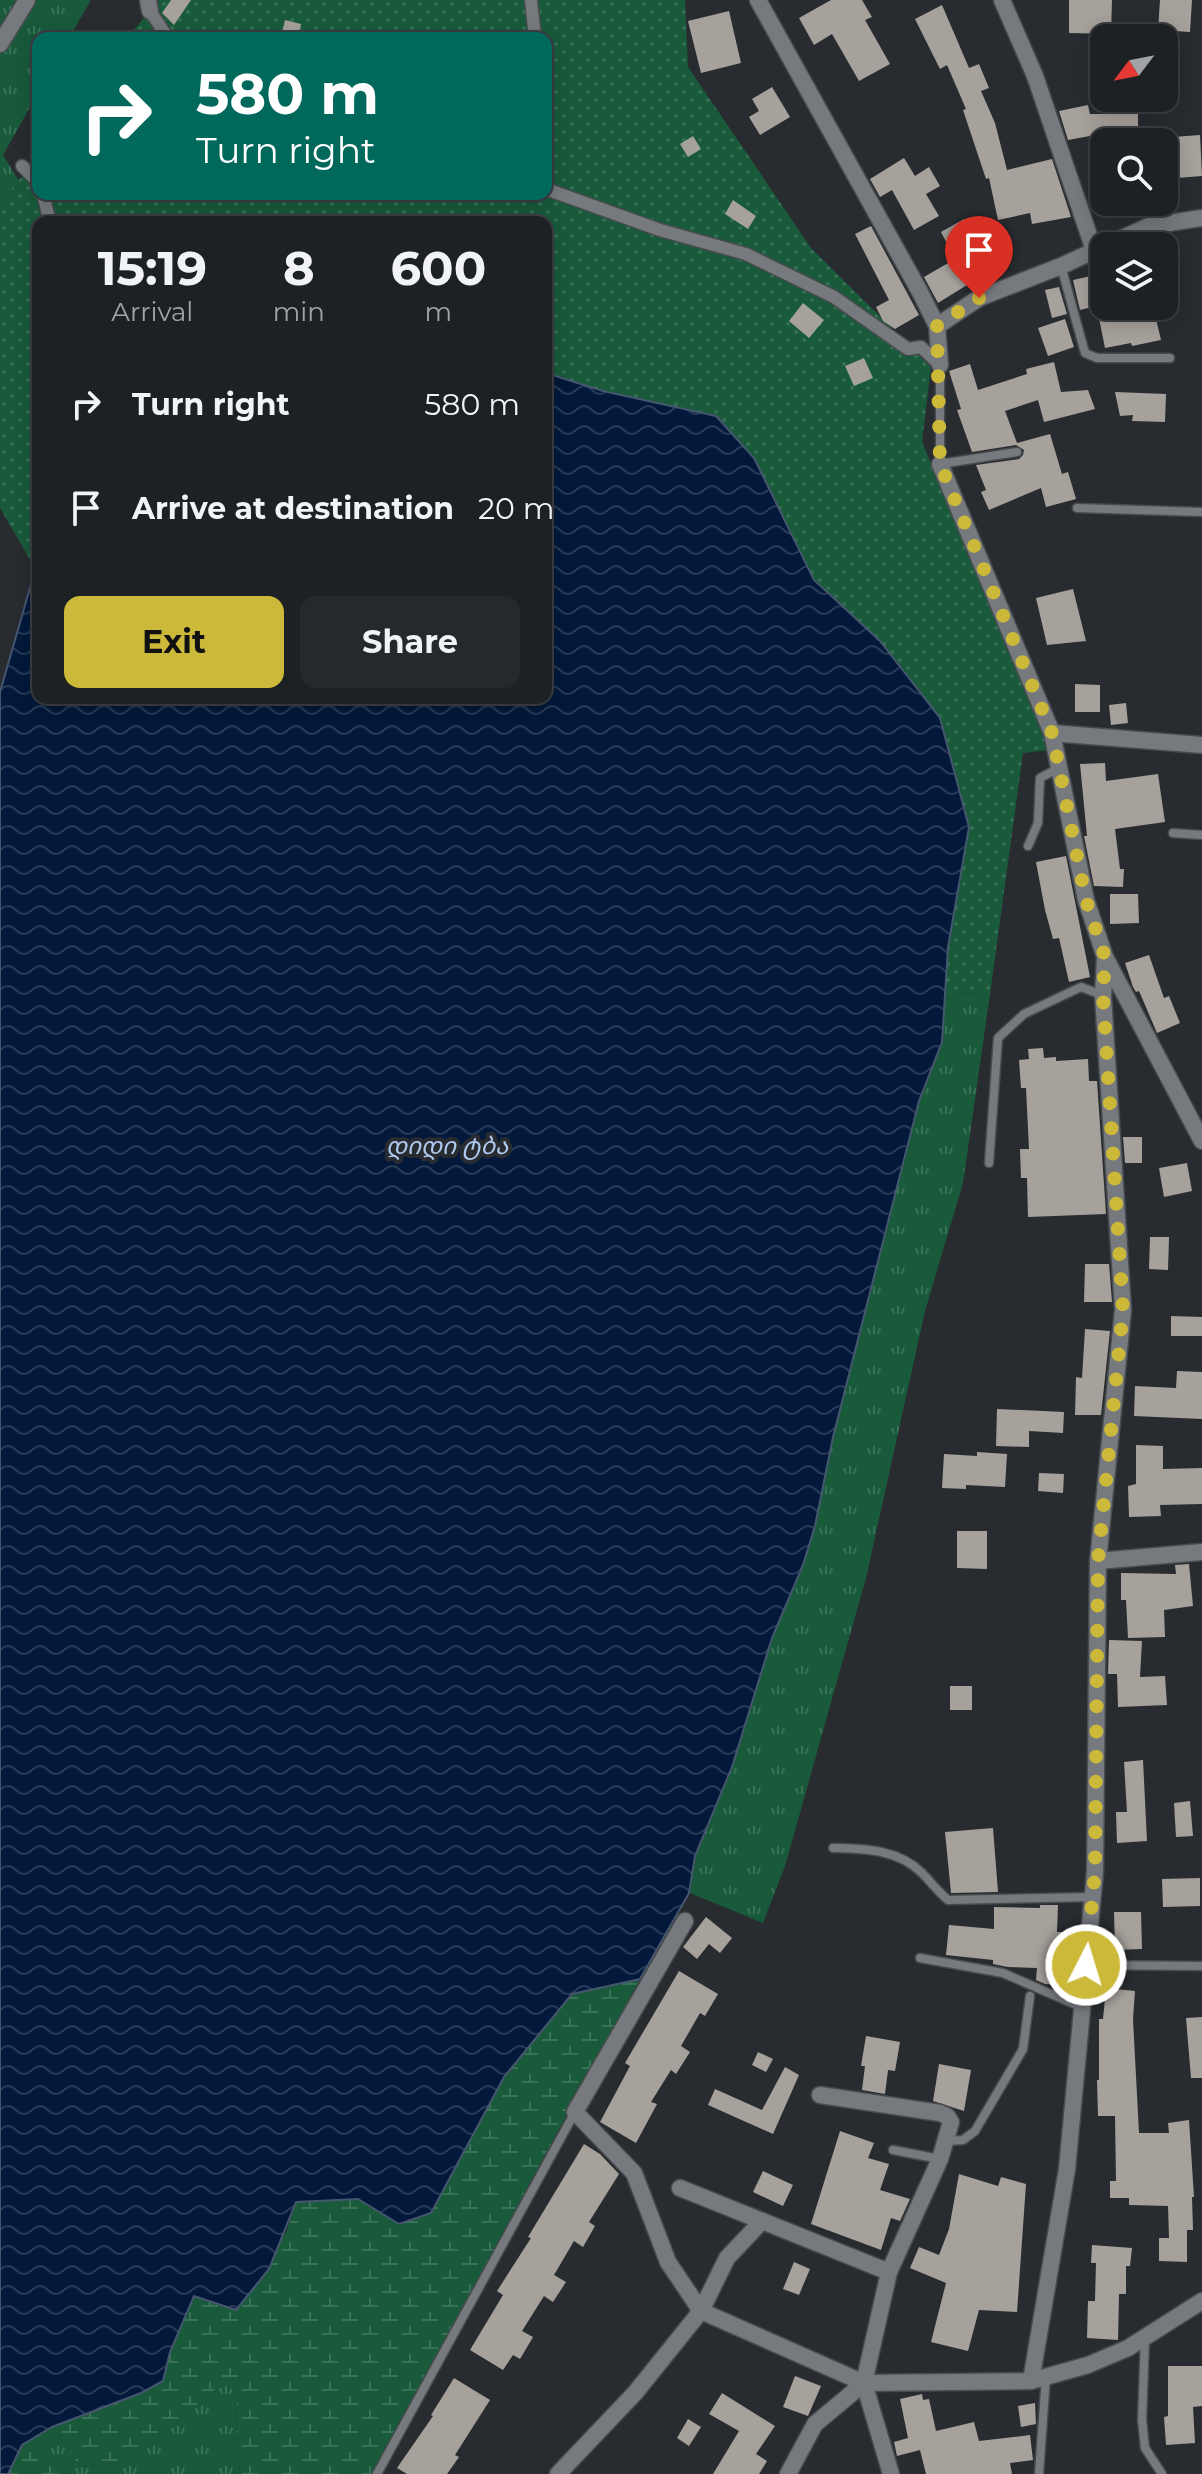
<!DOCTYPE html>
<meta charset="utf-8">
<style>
:root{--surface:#1e2124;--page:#26292c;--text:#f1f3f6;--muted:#a1a3a6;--line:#3c3e41;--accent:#ccb939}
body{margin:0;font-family:Montserrat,"Noto Sans Georgian",sans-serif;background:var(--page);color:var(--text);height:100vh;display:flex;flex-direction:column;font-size:30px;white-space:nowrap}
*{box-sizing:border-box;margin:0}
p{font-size:26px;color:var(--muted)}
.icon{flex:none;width:44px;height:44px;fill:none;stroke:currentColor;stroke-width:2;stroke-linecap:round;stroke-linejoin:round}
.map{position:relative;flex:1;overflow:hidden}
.side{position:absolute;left:32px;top:216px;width:520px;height:488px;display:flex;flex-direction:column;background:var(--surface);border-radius:16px;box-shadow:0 4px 20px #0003,0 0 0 2px var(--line)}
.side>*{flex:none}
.hud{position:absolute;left:32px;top:32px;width:520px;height:168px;border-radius:16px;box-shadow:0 4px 20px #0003,0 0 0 2px var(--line);background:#00695c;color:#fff;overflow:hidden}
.needle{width:52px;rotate:238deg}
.tools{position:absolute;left:1090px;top:24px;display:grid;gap:16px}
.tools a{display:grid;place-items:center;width:88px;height:88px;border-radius:16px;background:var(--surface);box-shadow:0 4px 20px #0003,0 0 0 2px var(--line);font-size:40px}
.pin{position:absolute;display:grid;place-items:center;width:68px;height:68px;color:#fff;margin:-82px -34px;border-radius:50% 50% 50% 0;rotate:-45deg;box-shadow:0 0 8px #0007}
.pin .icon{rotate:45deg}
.me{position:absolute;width:88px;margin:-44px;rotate:5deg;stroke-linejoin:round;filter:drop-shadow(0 0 6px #0008)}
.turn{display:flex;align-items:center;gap:28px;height:168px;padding:0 32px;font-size:36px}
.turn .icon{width:104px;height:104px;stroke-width:2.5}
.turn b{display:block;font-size:56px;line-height:68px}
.eta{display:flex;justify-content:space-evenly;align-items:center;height:136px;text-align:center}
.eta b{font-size:48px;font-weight:700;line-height:56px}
.primary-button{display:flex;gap:16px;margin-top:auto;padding:16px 32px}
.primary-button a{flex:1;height:92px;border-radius:16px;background:var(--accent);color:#111;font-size:32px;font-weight:700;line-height:92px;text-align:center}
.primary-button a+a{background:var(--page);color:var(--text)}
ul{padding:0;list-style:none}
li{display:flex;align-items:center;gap:24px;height:104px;padding:0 32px}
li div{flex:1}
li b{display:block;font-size:30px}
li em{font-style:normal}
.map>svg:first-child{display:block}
.grass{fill:url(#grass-tufts)}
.wetland{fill:url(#wetland-marsh)}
.park{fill:url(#park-dots)}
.water{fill:url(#water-waves);stroke:#46566f;stroke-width:2}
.building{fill:#a7a19c}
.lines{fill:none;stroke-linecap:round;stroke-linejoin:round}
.service-casing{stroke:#484b4e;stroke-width:11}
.pedestrian-casing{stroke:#484b4e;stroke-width:15}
.minor-casing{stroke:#484b4e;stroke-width:19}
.service{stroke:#767a7f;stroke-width:8}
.pedestrian{stroke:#767a7f;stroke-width:12}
.minor{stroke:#767a7f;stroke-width:16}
.route{stroke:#ccb939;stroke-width:14;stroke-dasharray:0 25.2}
.labels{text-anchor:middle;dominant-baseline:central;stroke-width:8;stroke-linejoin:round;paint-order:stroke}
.water-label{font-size:24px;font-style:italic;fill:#aec8ee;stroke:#282c30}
</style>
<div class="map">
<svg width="1202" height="2474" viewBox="0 0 1202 2474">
<defs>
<pattern id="grass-tufts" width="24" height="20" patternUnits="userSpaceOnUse" patternTransform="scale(2)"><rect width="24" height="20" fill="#195a3b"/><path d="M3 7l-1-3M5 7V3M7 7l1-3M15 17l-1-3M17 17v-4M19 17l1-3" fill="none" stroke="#3a7257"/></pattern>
<pattern id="wetland-marsh" width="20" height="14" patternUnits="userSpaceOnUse" patternTransform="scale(2)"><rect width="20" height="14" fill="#195a3b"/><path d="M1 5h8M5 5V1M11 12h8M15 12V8" fill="none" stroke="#3a7257"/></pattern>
<pattern id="park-dots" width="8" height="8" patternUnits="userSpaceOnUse" patternTransform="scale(2)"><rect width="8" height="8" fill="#195a3b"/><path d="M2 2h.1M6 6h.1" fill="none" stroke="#3a7257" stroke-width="1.8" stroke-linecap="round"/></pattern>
<pattern id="water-waves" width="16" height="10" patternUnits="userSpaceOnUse" patternTransform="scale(2)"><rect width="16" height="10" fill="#02193b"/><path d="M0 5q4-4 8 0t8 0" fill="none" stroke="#273a57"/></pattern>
</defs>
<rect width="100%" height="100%" fill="#282c30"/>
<g class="grass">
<polygon points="0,0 91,0 69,38 38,38 38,93 3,155 19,181 0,203"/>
<polygon points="945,993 990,994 963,1183 925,1311 866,1578 785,1866 763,1923 690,1893 695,1856 732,1767 772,1638 803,1565 815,1526 833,1437 919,1101 942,1042"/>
<polygon points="227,2379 237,2400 236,2451 241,2474 66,2474 22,2445 52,2427 80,2467 122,2462 157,2440"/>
</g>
<g class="wetland">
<polygon points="640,1979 373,2474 241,2474 236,2451 237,2400 227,2379 157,2440 122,2462 80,2467 52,2427 163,2381 170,2352 194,2296 286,2233 296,2202 358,2199 399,2224 431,2213 504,2077 573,1993"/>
<polygon points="22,2445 66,2474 8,2474"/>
</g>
<polygon class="park" points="159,0 685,0 688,67 811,248 931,367 922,442 1036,712 1048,750 1023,753 990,994 945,993 948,947 880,641 814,580 754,458 603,391 546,373 546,222 38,222 38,560 35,568 0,508 0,203 38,157 38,194 546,194 546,38 127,38"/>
<polygon class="water" points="546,373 603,391 716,416 754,458 814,580 880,641 940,718 969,827 948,947 942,1042 919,1101 833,1437 815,1526 803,1565 772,1638 732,1767 695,1856 689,1893 640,1979 572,1994 504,2077 431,2213 399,2224 358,2199 296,2202 269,2269 236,2310 194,2296 170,2352 163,2381 141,2393 52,2427 22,2445 8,2474 0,2474 0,692 38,560 38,698 546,698"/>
<g class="building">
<polygon points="171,0 191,0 174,25 162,13"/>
<polygon points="831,0 862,0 872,17 865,20 890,64 859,81 832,34 814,45 799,18"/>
<polygon points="1069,0 1112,0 1111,34 1069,33"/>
<polygon points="1160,0 1192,0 1190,32 1158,30"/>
<polygon points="942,5 969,68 979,64 989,88 981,91 995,123 1007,170 1052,159 1071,217 1032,224 1030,213 998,220 989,178 986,179 963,110 966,109 947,65 940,69 915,19"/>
<polygon points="729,11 741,63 701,73 688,21"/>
<polygon points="285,20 301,24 298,38 281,38"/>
<polygon points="772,87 790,117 760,135 749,117 759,111 752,99"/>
<polygon points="1088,105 1090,114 1138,114 1138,139 1112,139 1112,132 1068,140 1059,111"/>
<polygon points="1200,135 1202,176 1177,178 1173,137"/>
<polygon points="693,136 701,149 688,157 680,144"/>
<polygon points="904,158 915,176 929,167 940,186 926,194 939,216 914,230 892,190 880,197 870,179"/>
<polygon points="733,200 756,216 748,229 725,214"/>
<polygon points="964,219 991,276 967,285 938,303 924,277 955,259 941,232"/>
<polygon points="871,226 919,315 895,329 883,321 876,307 889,300 855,234"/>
<polygon points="1104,273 1104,304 1080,310 1073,280"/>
<polygon points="1059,287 1067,314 1052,318 1045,290"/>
<polygon points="803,303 824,320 809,338 789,321"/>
<polygon points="1153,306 1161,340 1132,346 1131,343 1105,348 1099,318"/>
<polygon points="1065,319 1074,347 1048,356 1038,328"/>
<polygon points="864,358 873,378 854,386 845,366"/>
<polygon points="1054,362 1061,392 1088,390 1095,409 1044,422 1038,400 1005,411 1017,443 1050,434 1062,474 1068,472 1076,499 1046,507 1041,488 989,510 981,492 986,490 976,465 1019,459 1023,455 1024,450 1016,445 972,452 957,410 961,409 949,371 970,364 978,390 1027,374 1026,369"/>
<polygon points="1115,392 1166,394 1165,422 1132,421 1133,415 1120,416"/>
<polygon points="1073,589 1086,641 1047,645 1036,598"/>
<polygon points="1075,684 1100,685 1100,712 1075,712"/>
<polygon points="1126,703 1128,723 1111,725 1109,705"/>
<polygon points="1105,763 1106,781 1158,774 1165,822 1115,829 1120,869 1124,869 1123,887 1094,886 1084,836 1087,836 1080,764"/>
<polygon points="1066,856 1090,977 1069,982 1059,938 1053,939 1045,910 1036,862"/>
<polygon points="1110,894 1138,894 1139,923 1110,924"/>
<polygon points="1149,955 1164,998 1169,996 1180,1023 1157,1033 1139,991 1136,992 1133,987 1125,963"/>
<polygon points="1043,1048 1044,1058 1056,1057 1056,1061 1088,1059 1089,1081 1097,1081 1106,1214 1028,1217 1027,1178 1021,1178 1020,1149 1029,1149 1026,1088 1021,1088 1019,1060 1029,1059 1028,1049"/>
<polygon points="1123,1137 1142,1137 1142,1163 1125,1163"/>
<polygon points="1187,1163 1192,1191 1164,1197 1159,1168"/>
<polygon points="1150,1237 1169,1237 1168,1270 1149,1269"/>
<polygon points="1085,1264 1109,1264 1112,1302 1084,1302"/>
<polygon points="1171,1316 1202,1317 1202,1336 1171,1336"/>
<polygon points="1085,1329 1110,1331 1101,1415 1075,1415 1076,1377 1082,1378"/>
<polygon points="1177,1371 1202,1372 1202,1419 1134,1416 1135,1386 1176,1388"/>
<polygon points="997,1409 1064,1412 1063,1433 1029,1431 1029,1447 996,1446"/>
<polygon points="1136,1445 1163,1446 1163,1469 1202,1468 1202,1504 1160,1505 1161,1516 1129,1517 1128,1486 1136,1484"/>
<polygon points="977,1452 1007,1454 1005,1487 966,1485 966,1489 942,1488 944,1454 977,1456"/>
<polygon points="1039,1473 1064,1474 1063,1493 1038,1491"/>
<polygon points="957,1531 987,1531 987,1569 957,1568"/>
<polygon points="1189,1564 1193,1606 1164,1610 1165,1637 1128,1638 1126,1600 1121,1600 1121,1573 1176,1574 1175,1565"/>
<polygon points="1109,1640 1142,1641 1140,1677 1165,1676 1167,1705 1118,1707 1117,1674 1108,1674"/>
<rect x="950" y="1686" width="22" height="24"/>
<polygon points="1143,1760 1147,1841 1117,1843 1116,1812 1127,1812 1124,1762"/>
<polygon points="1190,1801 1193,1836 1176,1837 1174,1803"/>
<polygon points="993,1828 998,1892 951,1893 945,1832"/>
<polygon points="1200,1878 1200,1906 1163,1907 1162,1879"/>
<polygon points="1040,1905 1058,1905 1057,1932 1063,1932 1060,1985 1045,1984 1036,1980 1037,1968 1008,1967 993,1964 993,1960 946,1955 949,1925 994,1929 994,1907 1040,1908"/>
<polygon points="1114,1912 1141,1912 1142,1949 1115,1950"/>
<polygon points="706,1917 732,1938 720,1953 709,1944 697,1959 683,1947"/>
<polygon points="679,1971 718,1994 705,2016 700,2013 681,2046 690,2052 676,2074 671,2070 651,2102 657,2104 636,2143 600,2122 630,2066 625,2063"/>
<polygon points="1106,1988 1135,1991 1133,2019 1139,2133 1169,2133 1168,2123 1189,2120 1194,2197 1192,2197 1193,2230 1187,2230 1187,2262 1159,2261 1159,2238 1169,2238 1168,2206 1129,2205 1129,2198 1110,2198 1110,2181 1116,2181 1115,2116 1098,2116 1097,2080 1099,2080 1099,2019 1103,2019"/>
<polygon points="1202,2017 1202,2078 1191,2078 1186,2018"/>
<polygon points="866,2036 900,2042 895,2071 888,2070 885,2094 862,2090 865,2066 861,2066"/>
<polygon points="758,2052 773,2059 766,2072 752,2065"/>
<polygon points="939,2064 971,2070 964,2111 933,2101"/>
<polygon points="785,2067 799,2075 773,2134 708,2105 715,2089 762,2110"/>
<polygon points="840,2131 874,2143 868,2158 889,2164 880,2190 910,2199 900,2221 891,2218 881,2250 811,2224"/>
<polygon points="584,2144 600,2154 619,2174 589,2222 595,2226 583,2247 574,2241 554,2275 566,2282 553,2302 544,2296 522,2331 533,2337 520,2359 513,2355 503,2370 470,2350 503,2295 497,2291 531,2238 528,2237"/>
<polygon points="763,2171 793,2185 783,2206 753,2192"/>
<polygon points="959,2174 998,2186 1001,2177 1026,2184 1017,2312 979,2310 968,2351 931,2342 946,2283 910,2268 919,2247 939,2255 949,2229"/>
<polygon points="1092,2245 1132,2248 1130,2266 1126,2266 1126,2294 1119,2294 1118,2340 1087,2338 1088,2301 1095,2301 1096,2263 1091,2263"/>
<polygon points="794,2262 810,2269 799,2295 783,2289"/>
<polygon points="1168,2366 1202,2366 1202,2406 1193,2407 1195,2443 1166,2445 1164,2417 1168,2416"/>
<polygon points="795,2376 821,2386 808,2416 783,2407"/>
<polygon points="454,2378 490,2400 455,2455 459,2457 447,2474 407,2474 397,2468 433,2416 431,2415"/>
<polygon points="722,2393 775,2426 756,2454 767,2461 759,2474 713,2474 739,2431 709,2414"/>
<polygon points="922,2394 923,2400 929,2399 936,2431 974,2422 979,2441 1030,2435 1033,2460 1010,2463 1012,2474 926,2474 920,2450 897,2456 894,2442 908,2438 900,2399"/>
<polygon points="1035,2403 1036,2424 1021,2427 1018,2406"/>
<polygon points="688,2419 701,2427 689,2446 677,2438"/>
</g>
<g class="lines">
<g class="service-casing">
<g id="service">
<polyline points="1061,266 1085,353 1097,358 1170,358"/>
<polyline points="940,365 940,464 1017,452"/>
<polyline points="1077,508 1202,512"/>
<polyline points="1173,833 1202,835"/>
<polyline points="1028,846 1038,823 1040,778 1059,768"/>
<polyline points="989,1163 998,1038 1024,1014 1081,987 1102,995"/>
<path d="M833,1848C865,1849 898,1849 922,1873C931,1882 938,1892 948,1900L1092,1897"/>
<polyline points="920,1958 1003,1973 1081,2007"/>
<polyline points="1087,1965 1202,1966"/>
<polyline points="946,2141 963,2140 975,2131 1023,2049 1030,1996"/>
<polyline points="893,2150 940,2159"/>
<polyline points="1145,2339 1142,2420 1145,2448 1162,2474"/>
<polyline points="377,2474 575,2112"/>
<polyline points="1039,2474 1046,2377"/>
</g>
</g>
<g class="pedestrian-casing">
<g id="pedestrian">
<polyline points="531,0 535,38"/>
<polyline points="150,11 168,38"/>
<polyline points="546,155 547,189"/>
<polyline points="22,166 38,182"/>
<polyline points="546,189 660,230 746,254 834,297 908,349 921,347 940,365"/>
<polyline points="43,194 50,222"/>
</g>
</g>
<g class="minor-casing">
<g id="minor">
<polyline points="148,0 150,11"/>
<polyline points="758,0 920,292 937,326 940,365"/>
<polyline points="1002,0 1035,76 1094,250"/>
<polyline points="0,44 27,0"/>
<polyline points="937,326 979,298 1061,266 1149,226 1202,218"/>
<polyline points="940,464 1052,733 1086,900 1105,957 1103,996 1123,1310 1098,1561 1095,1872 1067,2169 1031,2381"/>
<polyline points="1052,733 1202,745"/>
<polyline points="1106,959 1202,1141"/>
<polyline points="1098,1561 1202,1552"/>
<polyline points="685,1921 575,2112 634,2173 668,2262 701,2311 864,2383 1031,2381 1088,2365 1128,2348 1202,2301"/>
<polyline points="820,2095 940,2113 947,2116 951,2122 940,2159 889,2272 864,2383 891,2474"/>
<polyline points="680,2188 889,2272"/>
<polyline points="558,2474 635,2393 701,2311 727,2258 762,2221"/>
<polyline points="788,2474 815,2424 864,2383"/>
</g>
</g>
<use href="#service" class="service"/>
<use href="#pedestrian" class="pedestrian"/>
<use href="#minor" class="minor"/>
</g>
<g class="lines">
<polyline class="route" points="979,298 937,326 940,464 1052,733 1086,900 1105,957 1103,996 1123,1310 1098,1561 1095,1872 1086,1965"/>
</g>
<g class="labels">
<g class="water-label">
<text x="447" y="1145">დიდი ტბა</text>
</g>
</g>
</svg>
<div class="tools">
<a><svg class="needle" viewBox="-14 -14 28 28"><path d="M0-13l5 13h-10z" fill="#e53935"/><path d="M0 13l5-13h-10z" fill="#a1a3a6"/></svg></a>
<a><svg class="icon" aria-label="search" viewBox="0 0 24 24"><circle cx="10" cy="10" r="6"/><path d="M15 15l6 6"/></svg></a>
<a><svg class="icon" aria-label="layers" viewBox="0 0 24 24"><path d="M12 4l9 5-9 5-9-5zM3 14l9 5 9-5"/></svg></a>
</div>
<div class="pin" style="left:979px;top:298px;background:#d93025"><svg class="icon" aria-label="arrive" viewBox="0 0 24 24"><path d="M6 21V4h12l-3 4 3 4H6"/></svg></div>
<svg class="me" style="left:1086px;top:1965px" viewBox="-20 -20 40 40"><circle r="17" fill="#ccb939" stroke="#fff" stroke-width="3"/><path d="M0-11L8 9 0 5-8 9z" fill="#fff"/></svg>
<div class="hud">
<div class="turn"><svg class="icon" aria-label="right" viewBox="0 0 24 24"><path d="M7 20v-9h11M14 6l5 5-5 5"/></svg><div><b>580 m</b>Turn right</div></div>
</div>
<section class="side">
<div class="eta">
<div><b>15:19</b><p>Arrival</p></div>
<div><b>8</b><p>min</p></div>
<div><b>600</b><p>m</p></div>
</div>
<ul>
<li><svg class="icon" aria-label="right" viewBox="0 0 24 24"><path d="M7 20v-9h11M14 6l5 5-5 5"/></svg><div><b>Turn right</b></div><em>580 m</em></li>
<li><svg class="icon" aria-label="arrive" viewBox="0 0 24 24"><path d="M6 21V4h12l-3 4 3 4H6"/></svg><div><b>Arrive at destination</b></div><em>20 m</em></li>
</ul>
<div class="primary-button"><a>Exit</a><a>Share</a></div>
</section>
</div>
